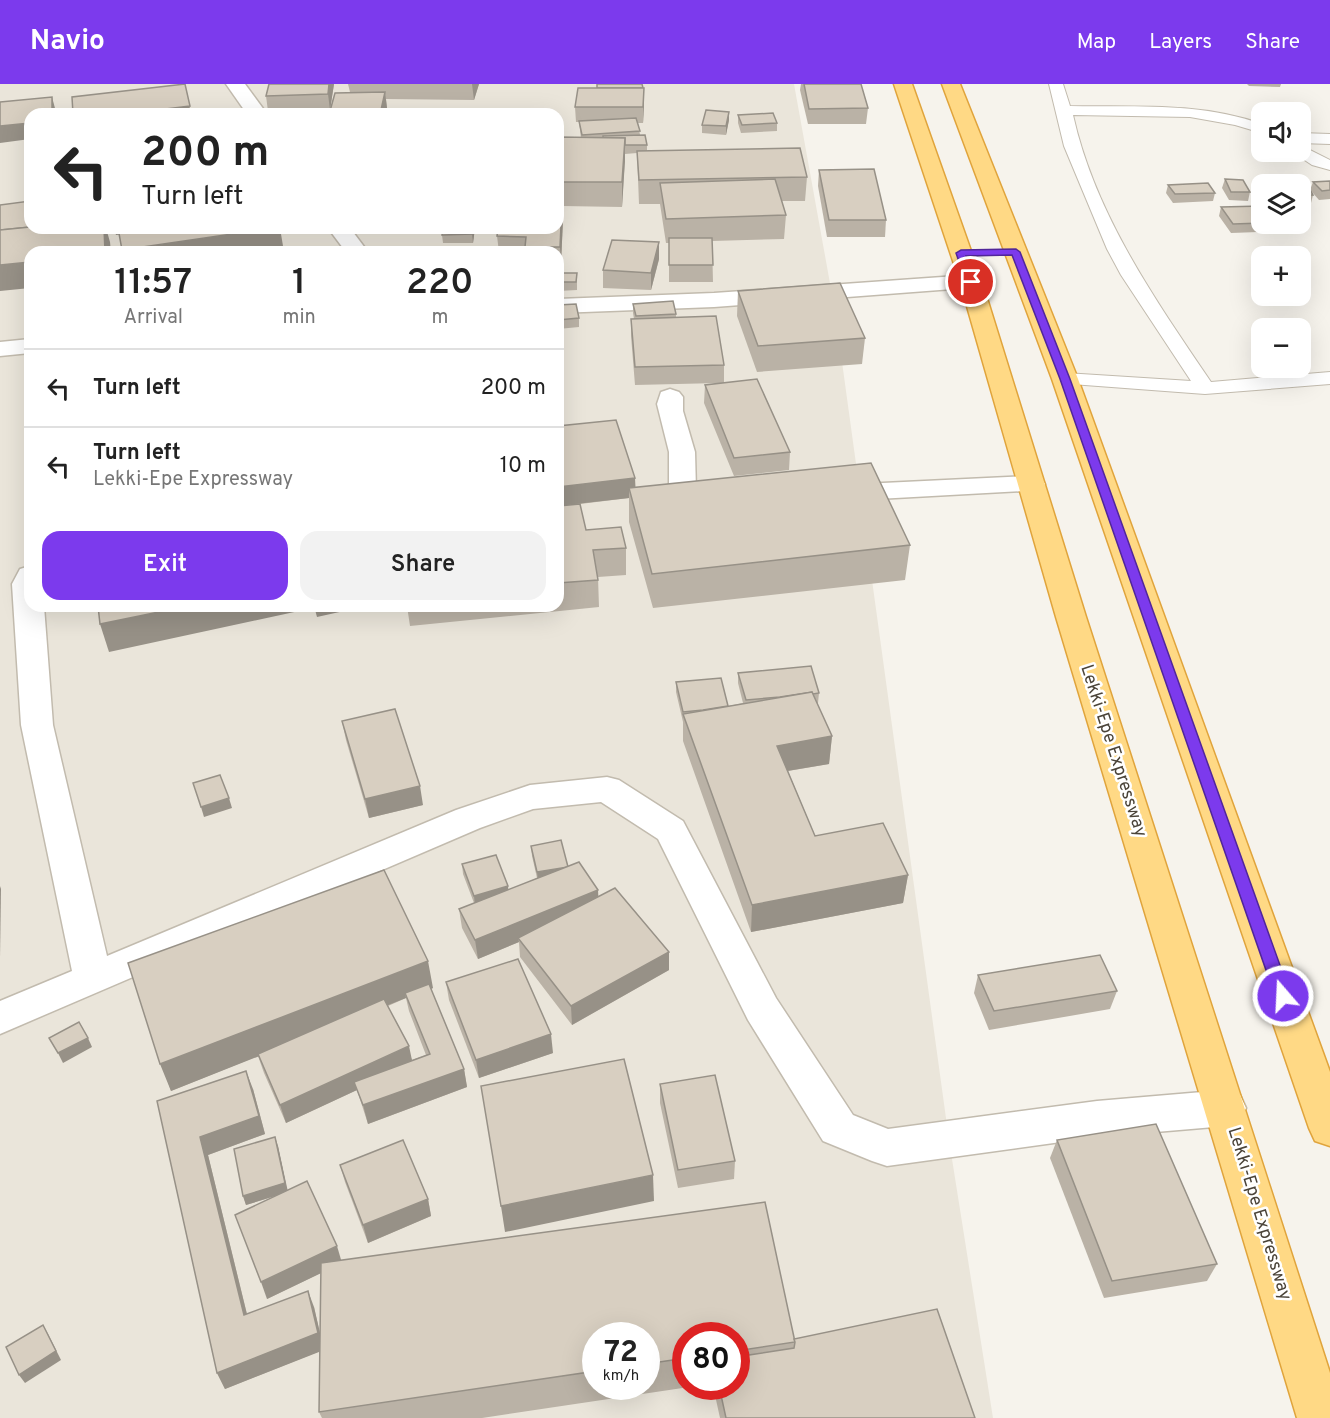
<!DOCTYPE html>
<meta charset="utf-8">
<style>
:root{--surface:#fff;--page:#f2f2f2;--text:#222;--muted:#767676;--line:#e0e0e0;--accent:#7c3aed}
body{margin:0;font-family:Overpass,sans-serif;background:var(--page);color:var(--text);height:100vh;display:flex;flex-direction:column;font-size:22px;white-space:nowrap}
*{box-sizing:border-box;margin:0}
p{font-size:20px;color:var(--muted)}
.icon{flex:none;width:33px;height:33px;fill:none;stroke:currentColor;stroke-width:2;stroke-linecap:round;stroke-linejoin:round}
.map{position:relative;flex:1;overflow:hidden}
.side{position:absolute;left:24px;top:162px;width:540px;height:366px;display:flex;flex-direction:column;background:var(--surface);border-radius:18px;box-shadow:0 6px 24px #0002}
.side>*{flex:none}
.hud{position:absolute;left:24px;top:24px;width:540px;height:126px;border-radius:18px;box-shadow:0 6px 24px #0002;background:#fff;color:var(--text);overflow:hidden}
.fabs{position:absolute;left:1251px;top:18px;display:grid;gap:12px}
.fabs a{display:grid;place-items:center;width:60px;height:60px;border-radius:12px;background:var(--surface);box-shadow:0 6px 24px #0002;font-size:30px}
.speed{position:absolute;left:582px;top:1238px;display:flex;gap:12px;font-size:30px;font-weight:700;text-align:center}
.speed>*{display:grid;place-content:center;width:78px;height:78px;border-radius:50%;background:var(--surface);box-shadow:0 6px 24px #0002;line-height:1}
.speed small{font-size:15px;font-weight:400}
.speed .limit{border:9px solid #d22;background:#fff;color:#111}
.pin{position:absolute;display:grid;place-items:center;width:51px;height:51px;color:#fff;margin:-26px;border:3px solid #fff;border-radius:50%;box-shadow:0 2px 6px #0007}
.me{position:absolute;width:66px;margin:-33px;rotate:341deg;stroke-linejoin:round;filter:drop-shadow(0 0 4px #0008)}
.turn{display:flex;align-items:center;gap:21px;height:126px;padding:0 18px;font-size:27px}
.turn .icon{width:78px;height:78px;stroke-width:2.5}
.turn b{display:block;font-size:42px;line-height:51px}
.eta{display:flex;justify-content:space-evenly;align-items:center;height:102px;text-align:center}
.eta b{font-size:36px;font-weight:600;line-height:42px}
.button{display:flex;gap:12px;margin-top:auto;padding:12px 18px}
.button a{flex:1;height:69px;border-radius:18px;background:var(--accent);color:#fff;font-size:24px;font-weight:600;line-height:69px;text-align:center}
.button a+a{background:var(--page);color:var(--text)}
ul{padding:0;list-style:none}
li{display:flex;align-items:center;gap:18px;height:78px;padding:0 18px;border-top:2px solid var(--line)}
li div{flex:1}
li b{display:block;font-size:22px}
li em{font-style:normal}
header{display:flex;align-items:center;gap:36px;box-sizing:border-box;height:84px;padding:0 30px;background:var(--accent);color:#fff}
header strong{font-size:28px}
nav{display:flex;gap:33px;margin-inline-start:auto;font-size:21px}
.map>svg:first-child{display:block}
.residential{fill:#eae5da;fill-rule:evenodd}
.lines{fill:none;stroke-linecap:round;stroke-linejoin:round}
.service-casing{stroke:#c2bbae;stroke-width:2}
.minor-casing{stroke:#c2bbae;stroke-width:3}
.trunk-casing{stroke:#e0a43c;stroke-width:3}
.service{fill:#fff;fill-rule:evenodd}
.minor{fill:#fff;fill-rule:evenodd}
.trunk{fill:#ffd985;fill-rule:evenodd}
.wall{fill:#bab2a6;fill-rule:evenodd}
.shaded-wall{fill:#979187}
.building{fill:#d8cfc1;stroke:#979187;stroke-width:1.5}
.route{fill:#7c3aed;stroke:#51269a;stroke-width:1.5}
.labels{text-anchor:middle;dominant-baseline:central;stroke-width:5;stroke-linejoin:round;paint-order:stroke}
.street-label{font-size:18px;fill:#4b4439;stroke:#fff}
</style>
<header>
<strong>Navio</strong>
<nav><a>Map</a><a>Layers</a><a>Share</a></nav>
</header>
<div class="map">
<svg width="1330" height="1334" viewBox="0 0 1330 1334">
<rect width="100%" height="100%" fill="#f6f3ec"/>
<path class="residential" d="M0,0H794L835,227L949,1056L993,1334H0ZM30,30H558V144H30ZM30,168H558V522H30ZM596,1251H646V1302H596ZM686,1251H736V1302H686Z"/>
<g class="lines">
<g class="service-casing">
<g id="service">
<path d="M1049,0H1063L1070,22C1135,23 1200,18 1262,40V49L1235,41L1190,33L1073,31C1095,130 1154,214 1211,298L1330,288V300L1205,310L1058,299L1055,295L1058,291L1065,289L1191,297L1121,191L1107,165L1064,62Z"/>
<polygon points="1300,49 1330,50 1330,60 1300,59"/>
<polygon points="1300,61 1330,76 1330,86 1312,81 1294,69 1293,68 1300,68"/>
</g>
</g>
<g class="minor-casing">
<g id="minor">
<polygon points="226,0 245,0 267,30 247,30"/>
<polygon points="328,144 350,144 368,168 346,168"/>
<polygon points="971,191 979,193 982,198 979,203 714,223 558,229 558,215 714,209"/>
<polygon points="30,255 30,269 0,272 0,258"/>
<path d="M670,305L679,308L683,313V327L695,368L696,407L725,410L729,416L725,422C707,426 681,428 669,411V368L657,320L661,308Z"/>
<polygon points="1031,392 1041,394 1045,400 1041,406 841,417 831,415 827,409 831,403 841,401"/>
<polygon points="30,482 30,522 44,522 53,641 107,872 456,726 530,701 607,693 619,696 683,737 776,914 853,1031 888,1045 1097,1017 1226,1006 1240,1011 1246,1024 1240,1037 1226,1042 1097,1053 887,1082 872,1077 823,1057 748,936 658,755 601,718 533,725 480,744 0,950 0,917 72,887 21,641 12,500 20,485"/>
</g>
</g>
<g class="trunk-casing">
<g id="trunk">
<polygon points="894,0 912,0 982,198 1086,533 1330,1289 1330,1334 1297,1334 1056,533 960,198"/>
<polygon points="942,0 960,0 1078,295 1330,988 1330,1062 1315,1057 1309,1044 1052,295"/>
</g>
</g>
<use href="#service" class="service"/>
<use href="#minor" class="minor"/>
<use href="#trunk" class="trunk"/>
</g>
<g class="wall">
<polygon points="334,0 330,26 268,27 266,12"/>
<polygon points="348,0 479,0 474,16 386,15 387,24 385,30 331,30 330,27 350,8"/>
<polygon points="801,0 861,0 868,24 866,40 808,40 800,6"/>
<polygon points="1247,0 1281,0 1280,3 1249,2"/>
<polygon points="643,4 644,4 644,20 643,39 638,39 640,51 647,61 647,67 807,93 805,117 782,117 786,131 784,155 712,157 713,198 669,198 669,159 666,159 660,120 639,120 637,69 625,70 622,123 562,122 563,135 561,180 558,180 558,168 499,168 497,152 558,144 558,53 581,54 579,38 576,38 575,23"/>
<polygon points="738,31 777,39 777,47 741,49 738,39"/>
<polygon points="729,36 726,51 702,49 702,41"/>
<polygon points="819,86 886,136 885,153 827,153 818,102"/>
<polygon points="1225,95 1250,108 1248,117 1229,116 1222,104"/>
<polygon points="1330,97 1330,115 1319,116 1312,108 1313,111 1311,119 1300,119 1300,100 1265,100 1266,99 1306,99 1310,106 1313,98"/>
<polygon points="1168,101 1215,109 1213,117 1173,119 1166,109"/>
<polygon points="1221,123 1262,140 1289,140 1286,147 1231,149 1219,132"/>
<polygon points="443,144 475,144 473,159 443,159 442,151"/>
<polygon points="659,158 659,175 651,206 603,204 603,186"/>
<polygon points="558,189 577,189 577,206 558,207"/>
<polygon points="738,207 865,254 862,280 757,288 737,232"/>
<polygon points="633,220 676,230 676,233 724,281 724,298 790,368 789,386 734,392 704,319 705,301 719,299 635,301 631,252 631,235 634,235 633,229"/>
<polygon points="558,221 579,234 579,243 558,245"/>
<polygon points="558,342 635,394 635,403 910,461 905,496 653,524 629,438 629,414 572,421 586,446 626,464 626,491 598,493 599,523 410,542 407,522 558,522"/>
<polygon points="738,589 819,609 818,619 817,619 832,652 829,680 788,687 815,752 908,791 903,819 751,848 683,657 683,638 676,608 676,598 728,622 743,619 738,599"/>
<polygon points="342,637 423,721 369,734 346,656"/>
<polygon points="531,762 568,782 598,813 669,868 669,886 572,941 520,873 519,858 478,875 462,844 459,825 474,819 463,790 462,780 509,806 537,794 532,772"/>
<path d="M128,879L433,904L431,905L464,985L467,1003L368,1040L357,1006L286,1039L264,989L258,972L171,1007ZM406,914L409,927L426,971L412,976L388,922Z"/>
<polygon points="978,891 1117,907 1110,925 989,946 974,909"/>
<polygon points="446,898 553,969 479,994 449,916"/>
<polygon points="660,1000 735,1077 734,1095 678,1104 660,1019"/>
<path d="M253,1005L265,1050L208,1071L247,1230L314,1223L320,1250L321,1189L267,1215L275,1112L246,1121L243,1112L278,1062L287,1106L341,1177L794,1255L975,1334H720L713,1302H736V1251H686V1302H696L482,1334H322L319,1328L320,1267L225,1305L217,1289L157,1017ZM596,1251H646V1302H596Z"/>
<polygon points="1057,1056 1217,1180 1207,1197 1104,1214 1050,1074"/>
<polygon points="340,1081 428,1115 431,1132 368,1159 345,1098"/>
</g>
<g class="shaded-wall">
<polygon points="185,0 191,30 125,30"/>
<polygon points="329,0 334,0 330,26 328,10"/>
<polygon points="472,0 479,0 474,16"/>
<polygon points="644,4 644,20 643,39 643,23"/>
<polygon points="385,8 387,24 385,30 382,30 381,26"/>
<polygon points="52,13 56,28 56,30 52,30"/>
<polygon points="729,28 729,36 726,51 726,42"/>
<polygon points="30,39 30,55 0,59 0,42"/>
<polygon points="625,54 625,77 622,123 622,98"/>
<polygon points="562,119 563,135 561,180 560,163"/>
<polygon points="104,144 106,144 110,158 111,168 105,168"/>
<polygon points="114,144 173,144 116,151"/>
<polygon points="273,144 280,144 284,168 123,168 122,166"/>
<polygon points="473,144 475,144 473,159 472,150"/>
<polygon points="659,158 659,175 651,206 651,189"/>
<polygon points="30,178 30,204 0,207 0,181"/>
<polygon points="635,394 636,413 629,404 629,414 558,422 558,403"/>
<polygon points="188,522 298,522 299,527 109,568 100,540"/>
<polygon points="314,522 353,522 353,525 317,533"/>
<polygon points="832,652 829,680 775,689 777,662"/>
<polygon points="420,702 423,721 369,734 365,715"/>
<polygon points="229,714 232,724 204,733 201,723"/>
<polygon points="568,783 538,798 537,788"/>
<polygon points="908,791 903,819 751,848 752,821"/>
<polygon points="0,802 1,805 0,874"/>
<polygon points="508,802 509,812 475,822 474,812"/>
<polygon points="598,806 599,825 518,854 519,858 478,875 475,856"/>
<polygon points="669,868 669,886 572,941 571,922"/>
<polygon points="428,877 433,904 407,914 405,909 406,914 171,1007 160,980"/>
<polygon points="551,950 553,969 479,994 476,976"/>
<polygon points="88,954 92,963 63,979 58,969"/>
<polygon points="409,962 413,981 354,998 357,1006 286,1039 280,1021"/>
<polygon points="464,985 467,1003 368,1040 363,1021"/>
<polygon points="246,987 253,1005 265,1050 208,1071 251,1247 244,1231 200,1053"/>
<polygon points="275,1053 278,1062 288,1108 246,1121 243,1112"/>
<polygon points="653,1091 654,1117 505,1148 501,1122"/>
<polygon points="428,1115 431,1132 368,1159 363,1141"/>
<polygon points="337,1162 342,1179 267,1215 261,1198"/>
<polygon points="308,1207 314,1223 324,1266 225,1305 217,1289"/>
<polygon points="43,1241 48,1250 61,1276 25,1299 19,1291"/>
</g>
<g class="building">
<polygon points="185,0 190,22 125,30 73,30 72,13"/>
<polygon points="269,0 329,0 328,10 266,12"/>
<polygon points="597,0 642,0 643,4 597,4"/>
<polygon points="804,0 861,0 868,24 809,25"/>
<polygon points="578,4 644,4 643,23 575,23"/>
<polygon points="385,8 381,26 330,27 335,9"/>
<polygon points="52,13 52,30 30,30 30,39 0,42 0,18"/>
<polygon points="706,26 729,28 726,42 702,41"/>
<polygon points="773,29 777,39 742,41 738,31"/>
<polygon points="636,34 640,47 582,51 579,37"/>
<polygon points="645,51 647,61 625,61 625,54 603,54 603,52"/>
<polygon points="558,53 625,54 622,98 558,98"/>
<polygon points="800,64 807,93 639,96 637,67"/>
<polygon points="874,85 886,136 829,136 819,86"/>
<polygon points="775,95 786,131 666,135 660,99"/>
<polygon points="1225,95 1243,96 1250,108 1231,108"/>
<polygon points="1330,97 1330,106 1322,107 1313,98"/>
<polygon points="1208,99 1215,109 1175,110 1168,101"/>
<polygon points="1266,99 1306,99 1313,111 1300,111 1300,100 1267,100"/>
<polygon points="30,117 30,143 0,146 0,121"/>
<polygon points="558,119 562,119 560,163 525,163 526,153 497,152 498,144 558,144"/>
<polygon points="1262,122 1262,139 1233,140 1221,123"/>
<polygon points="30,143 30,144 104,144 105,168 30,168 30,178 0,181 0,146"/>
<polygon points="118,144 273,144 122,166"/>
<polygon points="443,144 473,144 472,150 442,151"/>
<polygon points="669,154 712,154 713,181 669,181"/>
<polygon points="612,156 659,158 651,189 603,186"/>
<polygon points="558,189 577,189 576,198 558,198"/>
<polygon points="840,199 865,254 758,262 738,207"/>
<polygon points="673,217 676,230 636,232 633,220"/>
<polygon points="576,220 579,234 558,236 558,221"/>
<polygon points="716,232 724,281 635,283 631,235"/>
<polygon points="757,295 790,368 734,374 705,301"/>
<polygon points="616,336 635,394 558,403 558,342"/>
<polygon points="871,379 910,461 652,490 629,404"/>
<polygon points="580,420 586,446 621,443 626,464 593,466 598,496 558,499 558,422"/>
<polygon points="98,522 188,522 100,540"/>
<polygon points="811,582 819,609 813,610 812,608 780,613 746,616 738,589"/>
<polygon points="721,594 728,622 703,626 683,628 676,598"/>
<polygon points="812,608 832,652 777,662 815,752 883,739 908,791 752,821 683,630"/>
<polygon points="395,625 420,702 365,715 342,637"/>
<polygon points="220,691 229,714 201,723 193,699"/>
<polygon points="561,756 568,783 537,788 531,762"/>
<polygon points="496,771 508,802 474,812 462,780"/>
<polygon points="579,778 598,806 475,856 459,825"/>
<polygon points="384,786 428,877 160,980 128,879"/>
<polygon points="615,804 669,868 571,922 518,854"/>
<polygon points="1100,871 1117,907 994,927 978,891"/>
<polygon points="518,875 551,950 476,976 446,898"/>
<polygon points="429,900 464,985 363,1021 354,998 430,970 405,909"/>
<polygon points="384,915 409,962 280,1021 258,970"/>
<polygon points="79,938 88,954 58,969 49,954"/>
<polygon points="624,975 653,1091 501,1122 481,1002"/>
<polygon points="246,987 259,1032 200,1053 244,1231 308,1207 318,1249 217,1289 157,1017"/>
<polygon points="715,991 735,1077 678,1086 660,1000"/>
<polygon points="1156,1040 1217,1180 1112,1197 1057,1056"/>
<polygon points="275,1053 285,1099 243,1112 234,1065"/>
<polygon points="403,1056 428,1115 363,1141 340,1081"/>
<polygon points="307,1097 337,1162 261,1198 235,1131"/>
<polygon points="765,1118 795,1258 736,1267 736,1251 686,1251 686,1274 646,1280 646,1251 596,1251 596,1287 319,1328 321,1179"/>
<polygon points="937,1225 975,1334 726,1334 719,1302 736,1302 736,1273 794,1264 795,1258 794,1255"/>
<polygon points="43,1241 56,1267 19,1291 6,1263"/>
</g>
<polygon class="route" points="1016,165 1020,168 1070,295 1291,912 1289,916 1278,916 1275,912 1060,295 1012,171 966,172 976,198 971,201 966,198 956,169 961,166"/>
<g class="labels">
<g class="street-label">
<text transform="translate(1113 667) rotate(72)">Lekki-Epe Expressway</text>
<text transform="translate(1259 1130) rotate(73)">Lekki-Epe Expressway</text>
</g>
</g>
</svg>
<div class="fabs">
<a><svg class="icon" aria-label="sound" viewBox="0 0 24 24"><path d="M4 9h4l5-4v14l-5-4H4zM17 9q2 3 0 6"/></svg></a>
<a><svg class="icon" aria-label="layers" viewBox="0 0 24 24"><path d="M12 4l9 5-9 5-9-5zM3 14l9 5 9-5"/></svg></a>
<a>+</a>
<a>−</a>
</div>
<div class="speed"><div>72<small>km/h</small></div><div class="limit">80</div></div>
<div class="pin" style="left:971px;top:198px;background:#d93025"><svg class="icon" aria-label="arrive" viewBox="0 0 24 24"><path d="M6 21V4h12l-3 4 3 4H6"/></svg></div>
<svg class="me" style="left:1283px;top:912px" viewBox="-20 -20 40 40"><circle r="17" fill="#7c3aed" stroke="#fff" stroke-width="3"/><path d="M0-11L8 9 0 5-8 9z" fill="#fff"/></svg>
<div class="hud">
<div class="turn"><svg class="icon" aria-label="left" viewBox="0 0 24 24"><path d="M17 20v-9H6M10 6l-5 5 5 5"/></svg><div><b>200 m</b>Turn left</div></div>
</div>
<section class="side">
<div class="eta">
<div><b>11:57</b><p>Arrival</p></div>
<div><b>1</b><p>min</p></div>
<div><b>220</b><p>m</p></div>
</div>
<ul>
<li><svg class="icon" aria-label="left" viewBox="0 0 24 24"><path d="M17 20v-9H6M10 6l-5 5 5 5"/></svg><div><b>Turn left</b></div><em>200 m</em></li>
<li><svg class="icon" aria-label="left" viewBox="0 0 24 24"><path d="M17 20v-9H6M10 6l-5 5 5 5"/></svg><div><b>Turn left</b><p>Lekki-Epe Expressway</p></div><em>10 m</em></li>
</ul>
<div class="button"><a>Exit</a><a>Share</a></div>
</section>
</div>
